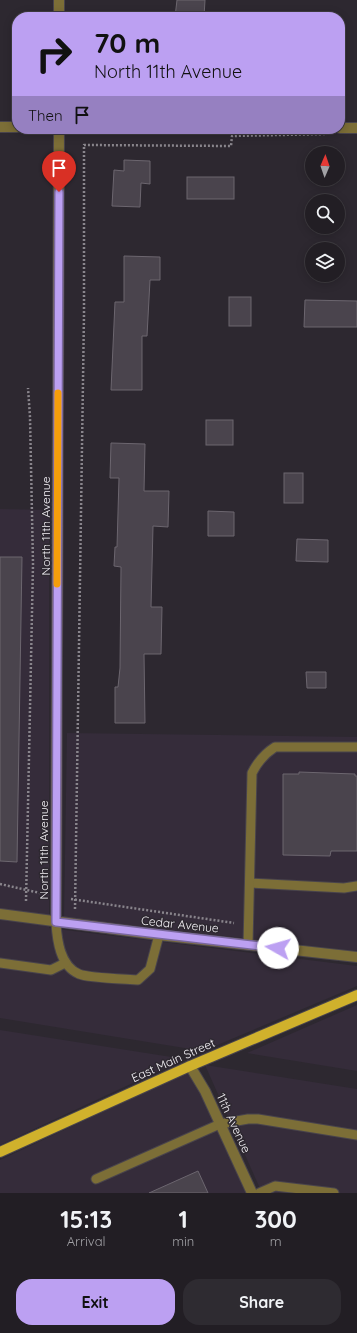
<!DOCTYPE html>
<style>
:root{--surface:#221e24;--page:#2e2b31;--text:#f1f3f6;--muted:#a2a2a6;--line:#3f3c41;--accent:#bca0f2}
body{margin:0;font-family:Quicksand,sans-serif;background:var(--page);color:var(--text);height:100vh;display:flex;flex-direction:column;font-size:15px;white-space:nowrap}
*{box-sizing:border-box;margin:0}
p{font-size:13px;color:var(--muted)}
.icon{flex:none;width:22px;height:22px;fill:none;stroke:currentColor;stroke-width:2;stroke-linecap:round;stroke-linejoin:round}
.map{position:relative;height:1193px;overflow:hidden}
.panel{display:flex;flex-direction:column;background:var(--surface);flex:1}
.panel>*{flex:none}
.top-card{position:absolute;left:12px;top:12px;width:333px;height:122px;border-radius:16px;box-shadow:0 2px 10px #0003,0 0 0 1px var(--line);background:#bca0f2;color:#111;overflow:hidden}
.needle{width:26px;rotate:2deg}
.tools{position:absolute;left:305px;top:146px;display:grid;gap:8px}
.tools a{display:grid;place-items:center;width:40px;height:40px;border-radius:50%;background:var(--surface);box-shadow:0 2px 10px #0003,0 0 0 1px var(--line);font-size:20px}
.pin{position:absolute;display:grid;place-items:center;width:34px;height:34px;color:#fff;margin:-41px -17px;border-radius:50% 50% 50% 0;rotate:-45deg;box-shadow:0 0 4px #0007}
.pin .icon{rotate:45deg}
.me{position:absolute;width:44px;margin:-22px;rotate:277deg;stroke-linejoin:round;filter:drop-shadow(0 0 3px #0008)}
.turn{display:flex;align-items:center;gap:14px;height:84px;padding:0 16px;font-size:18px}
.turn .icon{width:52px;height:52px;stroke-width:2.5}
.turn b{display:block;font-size:28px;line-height:34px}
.then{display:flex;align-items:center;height:38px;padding:0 16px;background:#0003;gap:8px;font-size:15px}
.eta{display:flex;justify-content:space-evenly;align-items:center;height:68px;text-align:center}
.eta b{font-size:24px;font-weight:700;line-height:28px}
.button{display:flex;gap:8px;margin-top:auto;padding:8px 16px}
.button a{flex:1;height:46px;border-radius:16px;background:var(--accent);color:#111;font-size:16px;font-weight:700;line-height:46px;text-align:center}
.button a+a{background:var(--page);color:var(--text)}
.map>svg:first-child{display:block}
.built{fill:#352c3a}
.building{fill:#4a444d;stroke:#6c666f}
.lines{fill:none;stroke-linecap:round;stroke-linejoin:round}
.lane-casing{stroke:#49444c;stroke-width:11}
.street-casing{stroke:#49444c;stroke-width:12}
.primary-casing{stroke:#49444c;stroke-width:12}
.path{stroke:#89858c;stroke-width:2.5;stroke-dasharray:2 2;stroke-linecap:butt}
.lane{stroke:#7c6e37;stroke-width:9}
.street{stroke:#7c6e37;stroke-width:10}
.primary{stroke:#d0b12c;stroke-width:10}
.route-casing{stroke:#7a689d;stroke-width:10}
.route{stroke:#bca0f2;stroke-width:7}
.slow{stroke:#f59e0b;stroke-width:7}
.labels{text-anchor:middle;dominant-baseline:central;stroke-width:3;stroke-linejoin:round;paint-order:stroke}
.street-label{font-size:12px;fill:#f5f2f7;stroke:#2d2830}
</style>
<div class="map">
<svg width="357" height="1193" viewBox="0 0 357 1193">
<rect width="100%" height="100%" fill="#2d2830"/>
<g class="built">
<polygon points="0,509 49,510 49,928 357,966 357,986 203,1051 0,1018"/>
<polygon points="67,733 357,737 357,951 64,918"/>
<polygon points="357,1005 357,1071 247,1053"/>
<polygon points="0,1030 184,1059 0,1145"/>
<polygon points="205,1065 357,1089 357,1193 262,1193"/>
<polygon points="190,1071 246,1193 0,1193 0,1160"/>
</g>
<g class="building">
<polygon points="177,0 205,0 204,17 175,17"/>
<polygon points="124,160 150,161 150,184 141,183 140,207 112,206 114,170 124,171"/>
<rect x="187" y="177" width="47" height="22"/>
<polygon points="124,256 160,257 160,280 150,280 147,336 142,336 142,390 111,390 115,302 124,302"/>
<rect x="229" y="297" width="22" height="29"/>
<polygon points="305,300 357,301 357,327 304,327"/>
<rect x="206" y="420" width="27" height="25"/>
<polygon points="111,443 145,444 144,491 169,491 168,527 153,526 151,607 162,607 161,654 144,654 145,723 115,723 115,687 118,687 120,668 121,567 114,566 115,547 117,547 119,478 110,478"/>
<rect x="284" y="473" width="19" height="30"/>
<polygon points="208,511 234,512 234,536 208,536"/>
<polygon points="297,539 328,540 328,562 296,561"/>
<polygon points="0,557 22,557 17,862 0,861"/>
<polygon points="306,672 326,672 326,688 307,688"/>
<polygon points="299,772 355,774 355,776 357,776 357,851 331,851 330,856 283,855 283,774 299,774"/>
<polygon points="198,1171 208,1193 149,1193"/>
</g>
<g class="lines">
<g class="lane-casing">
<g id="lane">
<polyline points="250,883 344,888 357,886"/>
<path d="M56,923C57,940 60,966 79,974C88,978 125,979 138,980L150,969L159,935"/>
<path d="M248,945L252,773C257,763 264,754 275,747H357"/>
<polyline points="0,963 51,970 65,963"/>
<polyline points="96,1179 220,1124 248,1119 258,1119 357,1135"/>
<polyline points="259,1193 275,1186 334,1193"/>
</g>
</g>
<g class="street-casing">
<g id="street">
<polyline points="59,0 59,17"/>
<polyline points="0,127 17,127"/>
<polyline points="340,128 357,128"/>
<polyline points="0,914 159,935 357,957"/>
<polyline points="56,923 59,129"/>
<polyline points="190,1066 205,1091 252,1193"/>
</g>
</g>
<g class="primary-casing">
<polyline id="primary" points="0,1152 190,1066 357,995"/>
</g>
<g class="path">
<polyline points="0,884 40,893"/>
<polyline points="71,899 234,923"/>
<polyline points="26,901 33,564 30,417 28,388"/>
<polyline points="75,909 84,314 84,145 231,146 232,136 327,134"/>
</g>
<use href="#lane" class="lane"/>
<use href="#street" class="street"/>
<use href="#primary" class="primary"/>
</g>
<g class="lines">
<g class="route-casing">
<polyline id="route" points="59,192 56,922 278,948"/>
</g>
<use href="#route" class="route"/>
<polyline class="slow" points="57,584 58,393"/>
</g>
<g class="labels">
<g class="street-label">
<text transform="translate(45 526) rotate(-90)">North 11th Avenue</text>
<text transform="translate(43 850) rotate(-90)">North 11th Avenue</text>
<text transform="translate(180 924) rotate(6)">Cedar Avenue</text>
<text transform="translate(173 1060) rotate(-24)">East Main Street</text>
<text transform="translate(234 1123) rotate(65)">11th Avenue</text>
</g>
</g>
</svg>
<div class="tools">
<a><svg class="needle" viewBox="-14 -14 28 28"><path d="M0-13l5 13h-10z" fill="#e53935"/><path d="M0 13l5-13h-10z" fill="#a2a2a6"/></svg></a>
<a><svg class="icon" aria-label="search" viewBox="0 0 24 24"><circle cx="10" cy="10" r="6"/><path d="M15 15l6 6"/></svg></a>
<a><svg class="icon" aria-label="layers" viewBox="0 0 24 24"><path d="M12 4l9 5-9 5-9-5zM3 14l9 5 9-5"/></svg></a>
</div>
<div class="pin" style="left:59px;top:192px;background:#d93025"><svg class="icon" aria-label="arrive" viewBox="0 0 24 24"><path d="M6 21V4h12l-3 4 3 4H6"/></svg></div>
<svg class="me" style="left:278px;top:948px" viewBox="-20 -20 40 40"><circle r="19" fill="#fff"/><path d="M0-13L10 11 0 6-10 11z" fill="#bca0f2"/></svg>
<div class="top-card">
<div class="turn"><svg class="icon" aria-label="right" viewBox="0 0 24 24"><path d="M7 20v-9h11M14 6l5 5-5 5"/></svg><div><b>70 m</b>North 11th Avenue</div></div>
<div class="then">Then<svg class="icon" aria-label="arrive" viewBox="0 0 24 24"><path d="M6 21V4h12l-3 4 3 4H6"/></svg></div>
</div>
</div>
<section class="panel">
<div class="eta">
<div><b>15:13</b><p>Arrival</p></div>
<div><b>1</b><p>min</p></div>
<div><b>300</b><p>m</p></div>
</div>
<div class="button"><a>Exit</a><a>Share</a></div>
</section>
